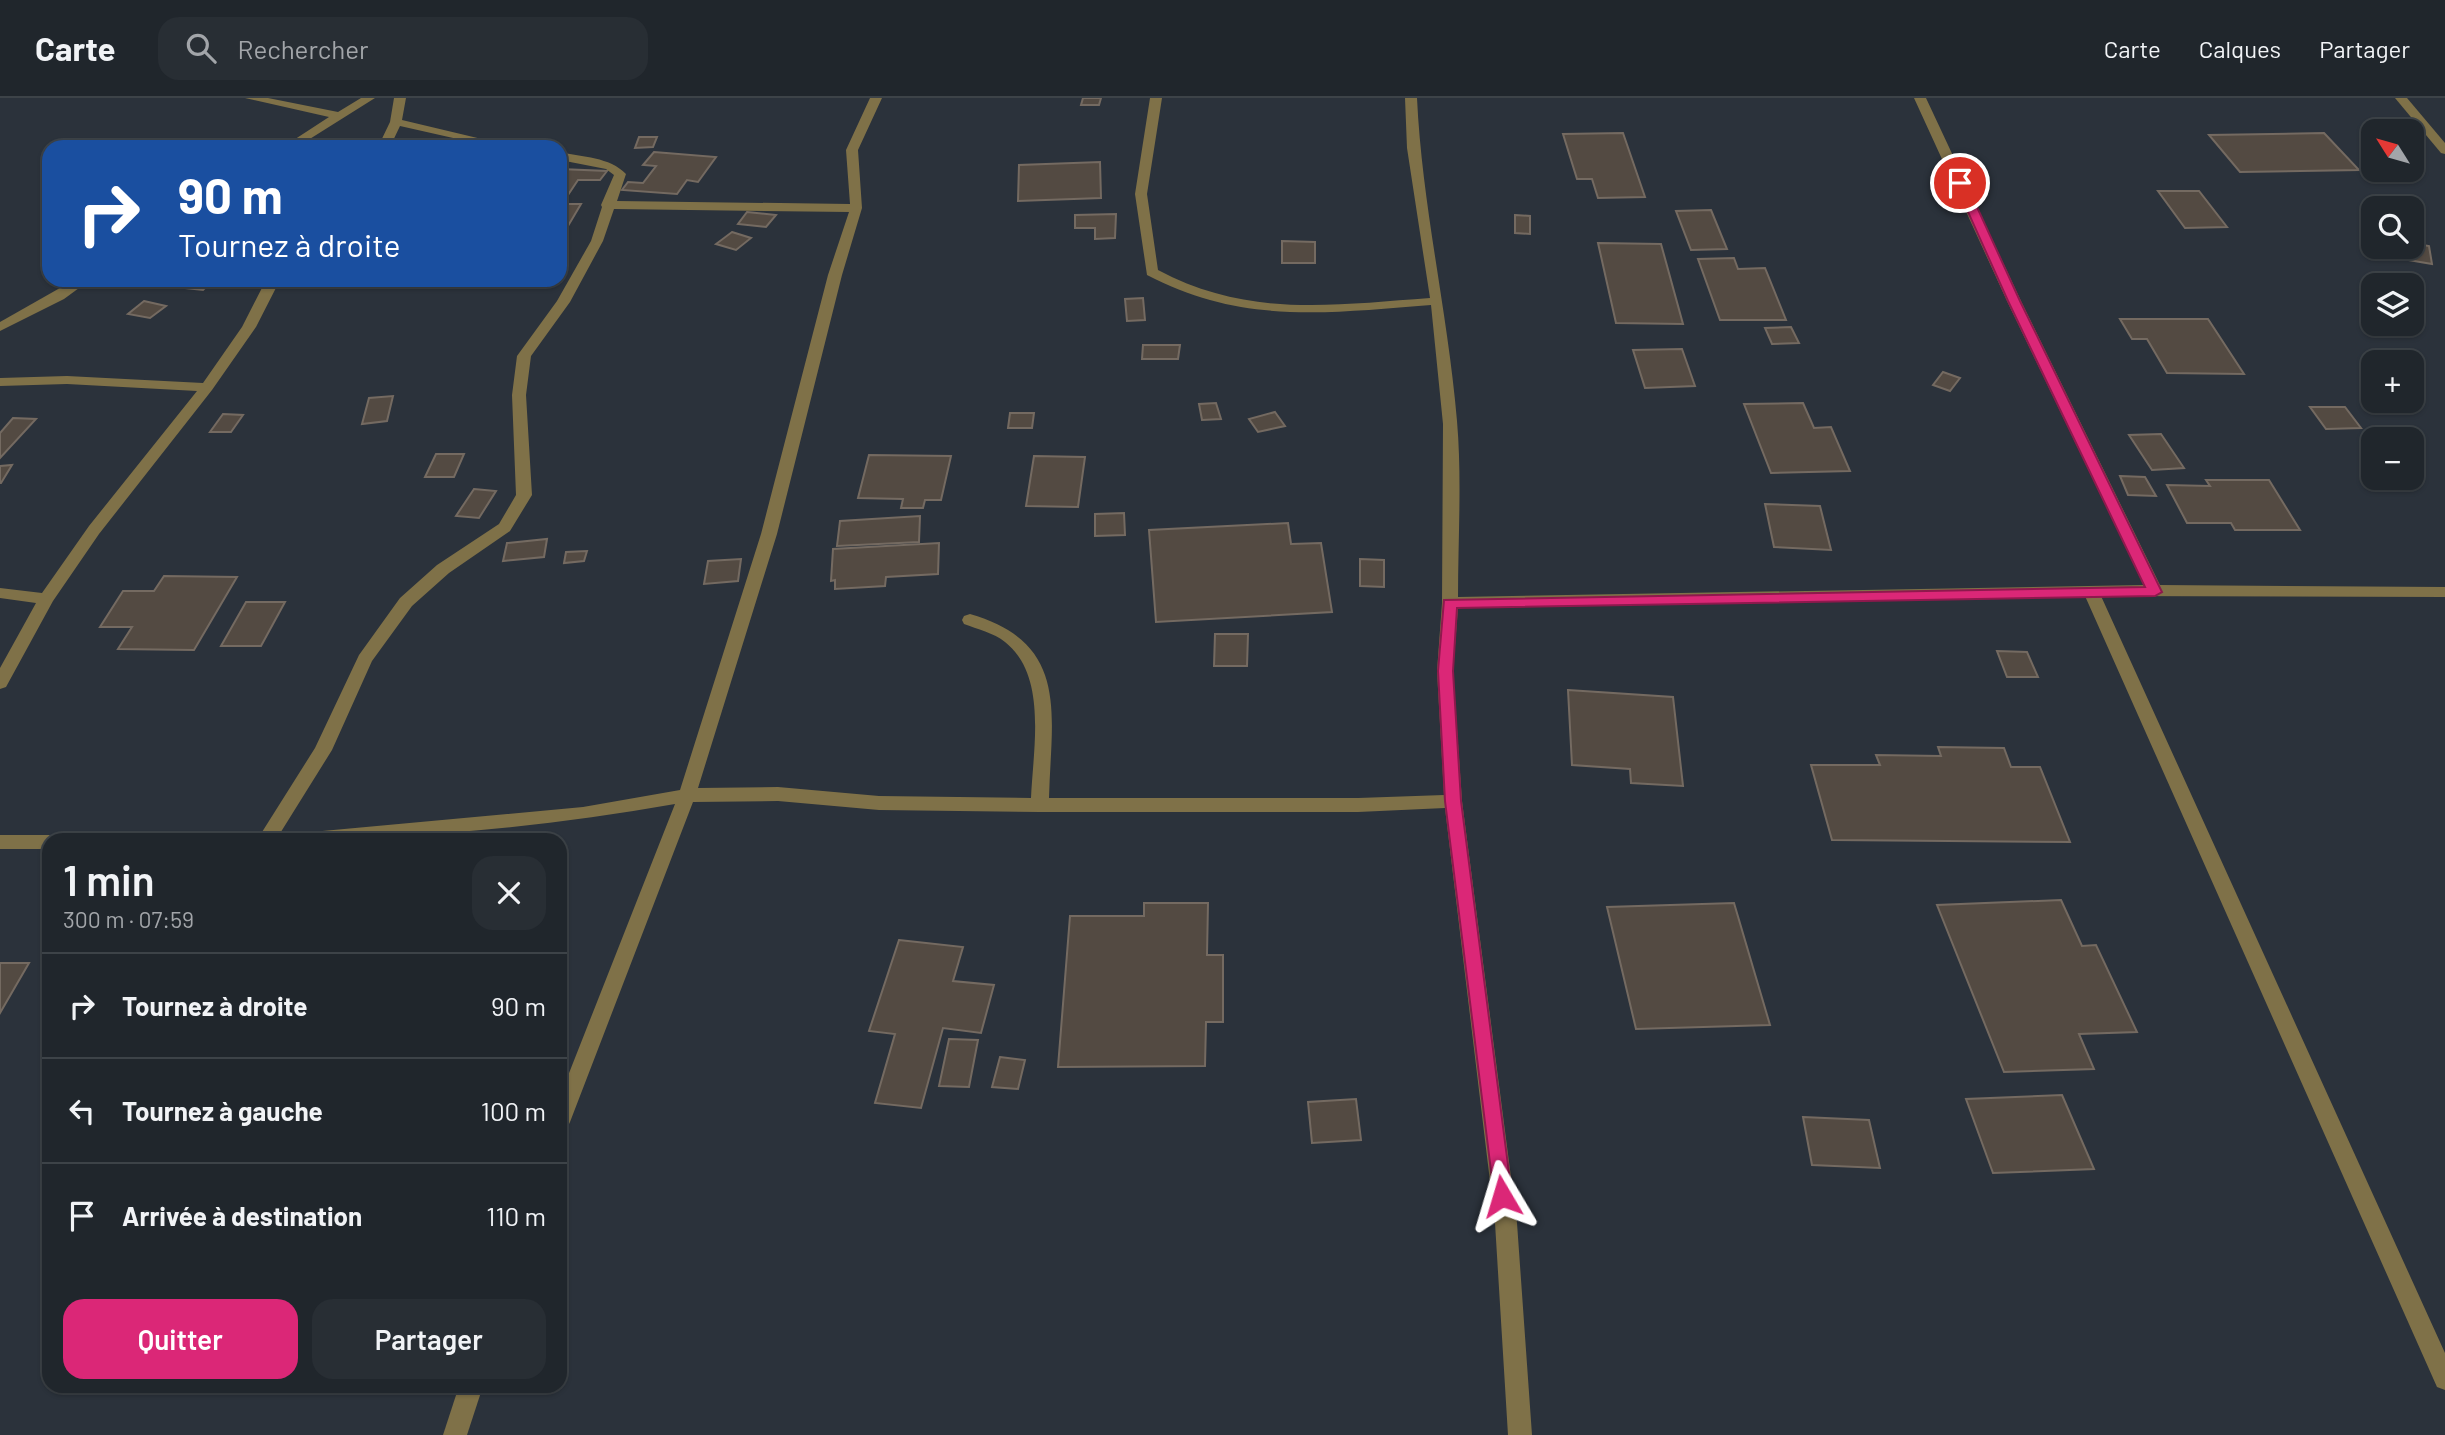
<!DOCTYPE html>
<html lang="fr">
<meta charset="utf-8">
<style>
:root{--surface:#20262c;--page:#282e34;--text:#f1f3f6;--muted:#a2a5a9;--line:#3d4348;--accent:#db2777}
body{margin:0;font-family:Barlow,sans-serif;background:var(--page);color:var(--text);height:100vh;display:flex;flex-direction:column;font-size:26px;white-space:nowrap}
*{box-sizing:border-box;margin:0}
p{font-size:23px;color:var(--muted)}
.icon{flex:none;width:38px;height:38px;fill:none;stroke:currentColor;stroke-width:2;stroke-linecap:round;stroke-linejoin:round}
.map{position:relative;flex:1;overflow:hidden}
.side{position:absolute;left:42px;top:735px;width:525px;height:560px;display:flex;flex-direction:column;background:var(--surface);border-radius:21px;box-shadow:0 2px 5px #0004,0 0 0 2px var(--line)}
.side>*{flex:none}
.top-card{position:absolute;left:42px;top:42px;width:525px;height:147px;border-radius:21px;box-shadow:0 2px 5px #0004,0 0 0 2px var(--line);background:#1a4fa0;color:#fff;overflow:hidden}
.needle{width:46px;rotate:307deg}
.tools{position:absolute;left:2361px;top:21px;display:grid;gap:14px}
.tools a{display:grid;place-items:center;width:63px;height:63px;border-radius:14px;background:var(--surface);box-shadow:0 2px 5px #0004,0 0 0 2px var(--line);font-size:35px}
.pin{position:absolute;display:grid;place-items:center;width:60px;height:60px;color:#fff;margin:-30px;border:4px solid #fff;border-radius:50%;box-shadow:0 2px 7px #0007}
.me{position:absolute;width:77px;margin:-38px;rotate:353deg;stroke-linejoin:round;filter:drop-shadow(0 0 5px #0008)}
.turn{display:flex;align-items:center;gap:24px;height:147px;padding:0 21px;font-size:32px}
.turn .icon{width:91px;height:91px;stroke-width:2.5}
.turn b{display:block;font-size:49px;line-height:60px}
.round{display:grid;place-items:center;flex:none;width:74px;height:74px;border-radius:21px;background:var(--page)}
.summary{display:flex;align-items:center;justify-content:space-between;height:119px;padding:0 21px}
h1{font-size:42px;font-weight:600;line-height:52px}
.cta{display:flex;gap:14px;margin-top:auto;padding:14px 21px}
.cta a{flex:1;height:80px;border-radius:21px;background:var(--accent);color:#fff;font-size:28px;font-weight:600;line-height:80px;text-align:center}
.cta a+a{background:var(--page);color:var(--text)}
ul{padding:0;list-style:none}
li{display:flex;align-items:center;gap:21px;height:105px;padding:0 21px;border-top:2px solid var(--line)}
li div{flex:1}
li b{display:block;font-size:26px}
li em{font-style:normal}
header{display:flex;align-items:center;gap:42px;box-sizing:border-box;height:98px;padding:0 35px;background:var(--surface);border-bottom:2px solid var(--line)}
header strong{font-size:33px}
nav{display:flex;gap:38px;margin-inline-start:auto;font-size:24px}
.search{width:490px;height:63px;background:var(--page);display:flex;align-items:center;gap:18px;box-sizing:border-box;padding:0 24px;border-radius:21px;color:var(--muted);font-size:26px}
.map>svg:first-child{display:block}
.building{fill:#534a42;stroke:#746a61;stroke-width:2}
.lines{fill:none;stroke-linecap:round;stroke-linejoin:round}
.minor{fill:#7f7148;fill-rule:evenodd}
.route{fill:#db2777;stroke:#8e194d;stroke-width:2}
</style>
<header>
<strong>Carte</strong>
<div class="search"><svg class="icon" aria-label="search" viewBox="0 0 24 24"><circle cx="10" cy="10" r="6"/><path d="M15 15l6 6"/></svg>Rechercher</div>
<nav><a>Carte</a><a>Calques</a><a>Partager</a></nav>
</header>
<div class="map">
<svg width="2445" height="1337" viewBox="0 0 2445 1337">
<rect width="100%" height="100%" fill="#2b323b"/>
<g class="building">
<polygon points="1083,0 1101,0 1099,7 1081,7"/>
<polygon points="1623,35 1645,99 1598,100 1592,81 1577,81 1563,36"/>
<polygon points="2324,35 2359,72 2240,74 2209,37"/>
<polygon points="639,39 657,39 653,49 635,50"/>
<polygon points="654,54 716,59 698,84 687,82 677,96 622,92 628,84 643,85 656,68 643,67"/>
<polygon points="1100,64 1101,100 1018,103 1019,67"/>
<polygon points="560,71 607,73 600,82 578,82 562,106 581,106 568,128 560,127"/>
<polygon points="2158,93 2199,93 2227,129 2185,130"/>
<polygon points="1711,112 1727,151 1691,152 1676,113"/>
<polygon points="747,114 776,117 766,129 738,126"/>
<polygon points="1116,116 1115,140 1095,141 1095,130 1075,130 1075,117"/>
<polygon points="1515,117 1530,118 1530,136 1515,135"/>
<polygon points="732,134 751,140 736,152 716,146"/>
<polygon points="1282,143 1315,144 1315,165 1282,165"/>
<polygon points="1598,145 1661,146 1683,226 1616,225"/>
<polygon points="2412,145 2429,148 2432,166 2396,160 2395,149 2412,149"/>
<polygon points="1734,160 1738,171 1765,170 1786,222 1720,222 1698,161"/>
<polygon points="152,182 213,182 203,192 148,186"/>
<polygon points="1143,200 1145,222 1127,223 1125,201"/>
<polygon points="144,203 166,208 150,220 128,216"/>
<polygon points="2120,221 2208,221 2244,276 2167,275 2147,241 2132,241"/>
<polygon points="1791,229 1799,245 1772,246 1765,230"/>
<polygon points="1143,247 1180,247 1178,261 1142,261"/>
<polygon points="1682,251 1695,288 1645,290 1633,252"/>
<polygon points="1943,274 1960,280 1950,293 1933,287"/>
<polygon points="393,298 387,323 362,326 369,300"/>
<polygon points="1216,305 1221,321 1202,322 1199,306"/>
<polygon points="1803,305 1814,330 1831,329 1850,373 1771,375 1744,306"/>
<polygon points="2310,309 2345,309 2361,330 2326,331"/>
<polygon points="1275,314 1285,328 1258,334 1249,321"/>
<polygon points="1010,315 1034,315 1032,330 1008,330"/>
<polygon points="223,316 243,317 231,334 210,334"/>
<polygon points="13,320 36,321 0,360 0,335"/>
<polygon points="2399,331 2406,341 2379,341 2372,332"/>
<polygon points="2161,336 2184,370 2152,372 2129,337"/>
<polygon points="436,356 464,356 454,379 425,379"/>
<polygon points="869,357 951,358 941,402 925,402 923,410 901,410 903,401 858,400"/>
<polygon points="1034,358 1085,359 1078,409 1026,408"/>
<polygon points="12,367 1,385 0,385 0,368"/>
<polygon points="2120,378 2145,379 2156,398 2128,397"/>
<polygon points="2206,382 2269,382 2300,432 2235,432 2231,425 2187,425 2167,387 2210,388"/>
<polygon points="474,391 496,393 479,420 456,418"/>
<polygon points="1765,406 1820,408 1831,452 1774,449"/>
<polygon points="1124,415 1125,437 1095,438 1095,416"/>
<polygon points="920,418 919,444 837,448 840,423"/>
<polygon points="1288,425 1291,446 1321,445 1332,514 1156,524 1149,432"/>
<polygon points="547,441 544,459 503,463 507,445"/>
<polygon points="939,445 938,476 886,479 885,488 835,491 835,482 831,483 833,451"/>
<polygon points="587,453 584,463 564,465 566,454"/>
<polygon points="741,461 738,483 704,486 708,463"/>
<polygon points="1360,461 1384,462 1384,489 1360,488"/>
<polygon points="164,478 237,479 194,552 118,551 132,529 100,529 123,493 154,493"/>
<polygon points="246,504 285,504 261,548 221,548"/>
<polygon points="1215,536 1248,536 1247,568 1214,568"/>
<polygon points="1997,553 2027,554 2038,579 2007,579"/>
<polygon points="1568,592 1673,599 1683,688 1631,685 1630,671 1572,667"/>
<polygon points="1938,649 2004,650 2011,669 2040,669 2070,744 1832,742 1811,667 1880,667 1876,657 1941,658"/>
<polygon points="2061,802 2082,848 2096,847 2137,934 2079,936 2094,971 2004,974 1937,807"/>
<polygon points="1144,805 1208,805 1207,857 1223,857 1223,924 1206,924 1205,968 1058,969 1070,818 1144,818"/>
<polygon points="1734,805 1770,927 1636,931 1607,809"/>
<polygon points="899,842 963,849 953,883 994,887 981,935 943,930 921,1010 875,1005 895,936 869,933"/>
<polygon points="0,865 29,865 0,915"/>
<polygon points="949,941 978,942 969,989 939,988"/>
<polygon points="1000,959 1025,962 1018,991 992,989"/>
<polygon points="2062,997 2094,1071 1993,1075 1966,1001"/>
<polygon points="1356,1001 1361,1042 1312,1045 1308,1004"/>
<polygon points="1803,1019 1869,1022 1880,1070 1812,1067"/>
</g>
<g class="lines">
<g class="minor">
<polygon points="245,0 268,0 338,14 361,0 375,0 297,49 283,49 329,19"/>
<polygon points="394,0 406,0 402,22 515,49 493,49 400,28 390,49 378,49 390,24"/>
<path d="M870,0H882L858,52L862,110L842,177L777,436L698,690L778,689L879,698L1031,700C1033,651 1048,578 1005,544C994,535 977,531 964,526L962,522L964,518L970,516C1071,545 1051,617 1049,700H1358L1444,697L1437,573L1442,505L1443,326L1431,207C1328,215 1242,227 1147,177L1135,96L1150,0H1162L1147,96L1158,172C1248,220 1332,207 1430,200L1407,50L1405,0H1417C1422,108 1448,215 1457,323C1462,381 1458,441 1458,499L2144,487L2007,203L1914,0H1926L2021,203L2160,487L2445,489V499L2101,498L2445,1255V1292L2437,1289L2085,498L1458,510L1453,573L1462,703L1517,1125L1532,1337H1508L1495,1125L1445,710L1358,714H1040L879,712L778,703L693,704L570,1024L567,1030L560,1033V998L675,706C536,731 397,742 257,742L315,650L359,557L400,500L437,467L499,426L516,397L512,297L517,258L557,203L591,143L602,109L601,107L614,77L606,71L560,62V54C582,59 610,59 626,76L617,103L850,106L846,52ZM614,111L849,114L828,177L761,436L680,692L583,709L279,737L332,652L372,563L412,508L449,475L510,433L532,397L526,297L531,258L570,204L603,143Z"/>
<polygon points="2395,0 2407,0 2445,45 2445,56 2441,55"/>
<polygon points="74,182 90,182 64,201 0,233 0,224"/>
<polygon points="266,182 280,182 256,229 212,292 99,436 53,503 6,589 0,591 0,570 36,505 0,500 0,490 42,495 89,428 197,293 67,286 0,288 0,280 67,278 203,285 242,229"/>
<polygon points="0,737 49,737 57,742 49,742 49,751 0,751"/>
<polygon points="459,1288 483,1288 467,1337 443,1337"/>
</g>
</g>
<polygon class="route" points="1960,82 1966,85 2020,203 2162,494 2155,498 1457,510 1453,573 1461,703 1512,1098 1509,1105 1502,1107 1495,1105 1445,703 1438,573 1444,502 2145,489 2008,203 1955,85"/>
</svg>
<div class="tools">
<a><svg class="needle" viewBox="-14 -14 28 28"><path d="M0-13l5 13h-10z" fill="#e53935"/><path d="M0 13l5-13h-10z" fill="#a2a5a9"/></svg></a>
<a><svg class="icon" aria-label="search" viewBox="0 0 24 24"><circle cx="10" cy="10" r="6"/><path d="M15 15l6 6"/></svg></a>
<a><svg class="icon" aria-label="layers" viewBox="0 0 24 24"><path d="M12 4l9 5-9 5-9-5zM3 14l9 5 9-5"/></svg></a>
<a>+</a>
<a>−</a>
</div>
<div class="pin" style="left:1960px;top:85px;background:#d93025"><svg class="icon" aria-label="arrive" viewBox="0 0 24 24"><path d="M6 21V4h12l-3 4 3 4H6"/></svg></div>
<svg class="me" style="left:1502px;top:1098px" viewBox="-20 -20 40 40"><path d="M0-17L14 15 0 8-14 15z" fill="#db2777" stroke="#fff" stroke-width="4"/></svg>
<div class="top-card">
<div class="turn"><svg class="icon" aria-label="right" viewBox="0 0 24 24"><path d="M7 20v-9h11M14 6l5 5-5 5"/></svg><div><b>90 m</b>Tournez à droite</div></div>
</div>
<section class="side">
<div class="summary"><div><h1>1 min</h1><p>300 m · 07:59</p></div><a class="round"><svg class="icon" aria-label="close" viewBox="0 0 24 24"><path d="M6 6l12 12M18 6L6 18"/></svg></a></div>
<ul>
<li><svg class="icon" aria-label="right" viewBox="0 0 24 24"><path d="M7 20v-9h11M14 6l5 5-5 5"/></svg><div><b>Tournez à droite</b></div><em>90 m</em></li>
<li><svg class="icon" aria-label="left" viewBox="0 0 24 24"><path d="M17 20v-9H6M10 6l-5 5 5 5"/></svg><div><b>Tournez à gauche</b></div><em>100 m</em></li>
<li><svg class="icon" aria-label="arrive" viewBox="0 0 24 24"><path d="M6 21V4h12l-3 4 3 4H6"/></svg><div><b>Arrivée à destination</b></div><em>110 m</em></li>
</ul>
<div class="cta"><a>Quitter</a><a>Partager</a></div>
</section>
</div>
